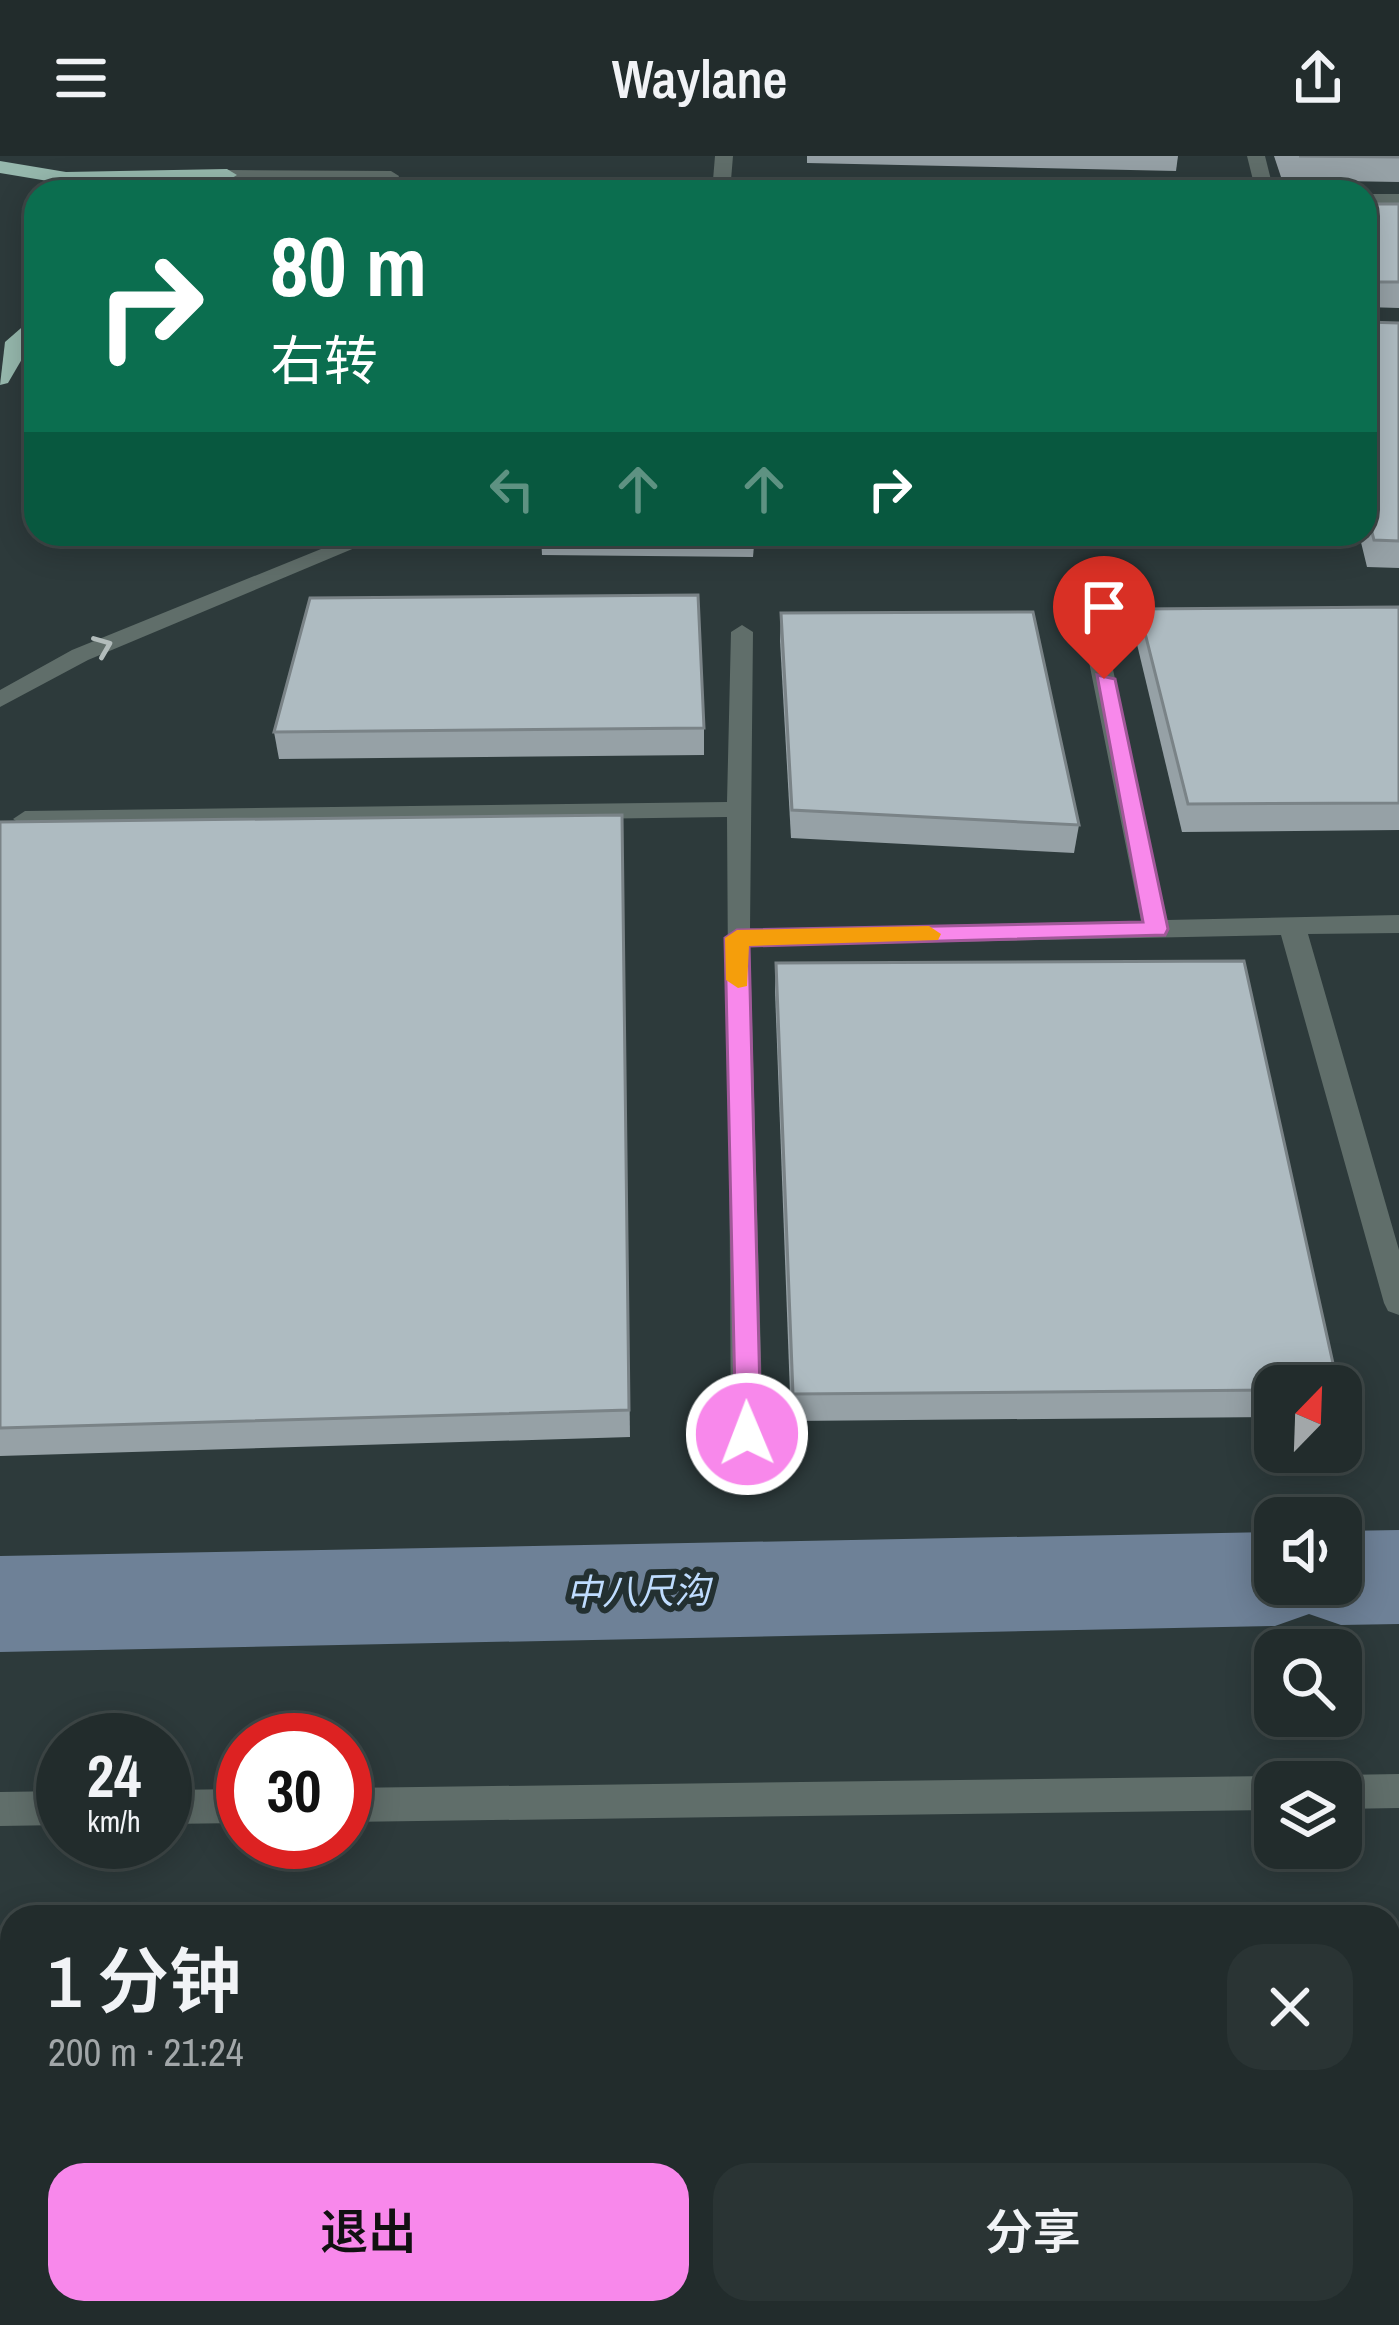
<!DOCTYPE html>
<html lang="zh">
<meta charset="utf-8">
<style>
:root{--surface:#222c2c;--page:#2a3434;--text:#f1f3f6;--muted:#a2a7a9;--line:#3f4848;--accent:#f888eb}
body{margin:0;font-family:"Archivo Narrow","Noto Sans SC",sans-serif;background:var(--page);color:var(--text);height:100vh;display:flex;flex-direction:column;font-size:45px;white-space:nowrap}
*{box-sizing:border-box;margin:0}
p{font-size:39px;color:var(--muted)}
.icon{flex:none;width:66px;height:66px;fill:none;stroke:currentColor;stroke-width:2;stroke-linecap:round;stroke-linejoin:round}
.map{position:relative;flex:1;overflow:hidden}
.sheet{position:absolute;left:0px;top:1749px;width:1401px;height:420px;display:flex;flex-direction:column;background:var(--surface);border-radius:36px 36px 0 0;box-shadow:0 6px 30px #0003,0 0 0 3px var(--line)}
.sheet>*{flex:none}
.top-card{position:absolute;left:24px;top:24px;width:1353px;height:366px;border-radius:36px;box-shadow:0 6px 30px #0003,0 0 0 3px var(--line);background:#0b6e4f;color:#fff;overflow:hidden}
.needle{width:78px;rotate:23deg}
.tools{position:absolute;left:1254px;top:1209px;display:grid;gap:24px}
.tools a{display:grid;place-items:center;width:108px;height:108px;border-radius:24px;background:var(--surface);box-shadow:0 6px 30px #0003,0 0 0 3px var(--line);font-size:60px}
.speed{position:absolute;left:36px;top:1557px;display:flex;gap:24px;font-size:60px;font-weight:700;text-align:center}
.speed>*{display:grid;place-content:center;width:156px;height:156px;border-radius:50%;background:var(--surface);box-shadow:0 6px 30px #0003,0 0 0 3px var(--line);line-height:1}
.speed small{font-size:30px;font-weight:400}
.speed .limit{border:18px solid #d22;background:#fff;color:#111}
.pin{position:absolute;display:grid;place-items:center;width:102px;height:102px;color:#fff;margin:-123px -51px;border-radius:50% 50% 50% 0;rotate:-45deg;box-shadow:0 0 12px #0007}
.pin .icon{rotate:45deg}
.me{position:absolute;width:132px;margin:-66px;rotate:359deg;stroke-linejoin:round;filter:drop-shadow(0 0 9px #0008)}
.turn{display:flex;align-items:center;gap:42px;height:252px;padding:0 48px;font-size:54px}
.turn .icon{width:156px;height:156px;stroke-width:2.5}
.turn b{display:block;font-size:84px;line-height:102px}
.lanes{display:flex;align-items:center;height:114px;padding:0 48px;background:#0003;justify-content:center;gap:60px;direction:ltr}
.lanes .off{opacity:.35}
.round{display:grid;place-items:center;flex:none;width:126px;height:126px;border-radius:36px;background:var(--page)}
.overview{display:flex;align-items:center;justify-content:space-between;height:204px;padding:0 48px}
h1{font-size:72px;font-weight:600;line-height:90px}
.primary-button{display:flex;gap:24px;margin-top:auto;padding:24px 48px}
.primary-button a{flex:1;height:138px;border-radius:36px;background:var(--accent);color:#111;font-size:48px;font-weight:600;line-height:138px;text-align:center}
.primary-button a+a{background:var(--page);color:var(--text)}
header{display:flex;justify-content:space-between;align-items:center;height:156px;padding:0 48px;background:var(--surface);font-size:54px;font-weight:600}
.map>svg:first-child{display:block}
.lines{fill:none;stroke-linecap:round;stroke-linejoin:round}
.river{fill:#6e8197;fill-rule:evenodd}
.service{fill:#606e6a;fill-rule:evenodd}
.minor{fill:#606e6a;fill-rule:evenodd}
.motorway{fill:#96b8ad;fill-rule:evenodd}
.wall{fill:#96a1a6}
.building{fill:#aebbc1;stroke:#7a8387;stroke-width:3}
.oneway{stroke:#b2bcbb}
.route{fill:#f888eb;stroke:#a15899;stroke-width:3}
.slow{fill:#f59e0b}
.labels{text-anchor:middle;dominant-baseline:central;stroke-width:12;stroke-linejoin:round;paint-order:stroke}
.water-label{font-size:36px;font-style:italic;fill:#bfdcfe;stroke:#233031}
</style>
<header><svg class="icon" aria-label="menu" viewBox="0 0 24 24"><path d="M4 6h16M4 12h16M4 18h16"/></svg>Waylane<svg class="icon" aria-label="share" viewBox="0 0 24 24"><path d="M12 15V3M7 8l5-5 5 5M5 13v7h14v-7"/></svg></header>
<div class="map">
<svg width="1399" height="2169" viewBox="0 0 1399 2169">
<rect width="100%" height="100%" fill="#2d3a3b"/>
<g class="lines">
<polygon class="river" points="1399,1374 1399,1468 1341,1469 1309,1458 1275,1470 0,1496 0,1400 1275,1376 1275,1428 1341,1428 1341,1375"/>
<polygon class="service" points="227,14 391,15 399,20 393,36 377,36 381,25 222,22 222,16"/>
<g class="minor">
<polygon points="715,0 733,0 730,36 712,36"/>
<polygon points="1247,0 1265,0 1274,36 1256,36"/>
<polygon points="832,24 1082,31 1091,36 826,33 826,25"/>
<rect x="1365" y="38" width="34" height="10"/>
<polygon points="358,378 388,378 88,504 0,551 0,534 72,494"/>
<polygon points="742,469 753,476 750,773 1141,765 1084,481 1095,474 1106,481 1167,764 1399,759 1399,777 1308,778 1399,1094 1399,1159 1388,1155 1384,1147 1281,779 750,790 763,1278 758,1287 747,1291 736,1287 731,1278 727,661 25,671 13,663 25,655 727,646 731,476"/>
<polygon points="1399,1618 1399,1652 1341,1653 1341,1626 1327,1626 1341,1619"/>
<polygon points="1275,1620 1288,1626 1275,1626 1275,1654 345,1666 345,1632"/>
<polygon points="243,1633 243,1667 165,1668 165,1634"/>
<polygon points="63,1635 63,1669 0,1670 0,1636"/>
</g>
<g class="motorway">
<polygon points="0,5 66,16 227,13 237,19 227,25 66,28 0,17"/>
<polygon points="36,159 36,179 8,227 0,229 5,186"/>
</g>
</g>
<g class="wall">
<polygon points="807,0 1178,0 1176,15 807,7"/>
<polygon points="1274,0 1399,0 1399,26 1282,24"/>
<polygon points="1365,48 1399,48 1399,152 1365,151"/>
<polygon points="1365,166 1399,167 1399,412 1367,411 1359,378 1365,378"/>
<polygon points="541,378 755,378 753,401 542,399"/>
<polygon points="1399,451 1399,674 1182,676 1135,480 1139,453"/>
<polygon points="781,457 1079,669 1074,697 791,682 780,485"/>
<polygon points="704,572 704,599 279,603 274,576"/>
<polygon points="622,659 630,1281 0,1300 0,666"/>
<polygon points="776,807 1275,1230 1275,1261 791,1265 775,835"/>
</g>
<g class="building">
<polygon points="1299,0 1399,0 1399,1"/>
<polygon points="246,32 396,34 396,36 245,36"/>
<rect x="1365" y="48" width="34" height="78"/>
<polygon points="1365,166 1399,167 1399,385 1374,384 1365,349"/>
<polygon points="698,439 704,572 274,576 310,442"/>
<polygon points="1399,451 1399,647 1188,648 1139,453"/>
<polygon points="1033,456 1079,669 792,654 781,457"/>
<polygon points="622,659 629,1254 0,1272 0,666"/>
<polygon points="1244,805 1338,1230 1275,1230 1275,1234 793,1238 776,807"/>
</g>
<defs><path id="oneway-chevron" d="M-2-3.5L2.5 0L-2 3.5" fill="none" stroke-width="1.6" stroke-linecap="round" stroke-linejoin="round" transform="scale(3)"/></defs>
<use class="oneway" href="#oneway-chevron" transform="translate(103 490) rotate(-22)"/>
<polygon class="route" points="1097,519 1115,523 1168,773 1165,779 749,790 761,1278 747,1290 736,1287 725,782 737,774 1143,766"/>
<polygon class="slow" points="929,770 941,778 938,784 749,790 747,830 738,832 726,824 725,782 737,774"/>
<g class="labels">
<g class="water-label">
<text transform="translate(638 1435) rotate(-1)">中八尺沟</text>
</g>
</g>
</svg>
<div class="tools">
<a><svg class="needle" viewBox="-14 -14 28 28"><path d="M0-13l5 13h-10z" fill="#e53935"/><path d="M0 13l5-13h-10z" fill="#a2a7a9"/></svg></a>
<a><svg class="icon" aria-label="sound" viewBox="0 0 24 24"><path d="M4 9h4l5-4v14l-5-4H4zM17 9q2 3 0 6"/></svg></a>
<a><svg class="icon" aria-label="search" viewBox="0 0 24 24"><circle cx="10" cy="10" r="6"/><path d="M15 15l6 6"/></svg></a>
<a><svg class="icon" aria-label="layers" viewBox="0 0 24 24"><path d="M12 4l9 5-9 5-9-5zM3 14l9 5 9-5"/></svg></a>
</div>
<div class="speed"><div>24<small>km/h</small></div><div class="limit">30</div></div>
<div class="pin" style="left:1104px;top:523px;background:#d93025"><svg class="icon" aria-label="arrive" viewBox="0 0 24 24"><path d="M6 21V4h12l-3 4 3 4H6"/></svg></div>
<svg class="me" style="left:747px;top:1278px" viewBox="-20 -20 40 40"><circle r="17" fill="#f888eb" stroke="#fff" stroke-width="3"/><path d="M0-11L8 9 0 5-8 9z" fill="#fff"/></svg>
<div class="top-card">
<div class="turn"><svg class="icon" aria-label="right" viewBox="0 0 24 24"><path d="M7 20v-9h11M14 6l5 5-5 5"/></svg><div><b>80 m</b>右转</div></div>
<div class="lanes"><svg class="icon off" aria-label="left" viewBox="0 0 24 24"><path d="M17 20v-9H6M10 6l-5 5 5 5"/></svg><svg class="icon off" aria-label="ahead" viewBox="0 0 24 24"><path d="M12 20V5M6 11l6-6 6 6"/></svg><svg class="icon off" aria-label="ahead" viewBox="0 0 24 24"><path d="M12 20V5M6 11l6-6 6 6"/></svg><svg class="icon" aria-label="right" viewBox="0 0 24 24"><path d="M7 20v-9h11M14 6l5 5-5 5"/></svg></div>
</div>
<section class="sheet">
<div class="overview"><div><h1>1 分钟</h1><p>200 m · 21:24</p></div><a class="round"><svg class="icon" aria-label="close" viewBox="0 0 24 24"><path d="M6 6l12 12M18 6L6 18"/></svg></a></div>
<div class="primary-button"><a>退出</a><a>分享</a></div>
</section>
</div>
